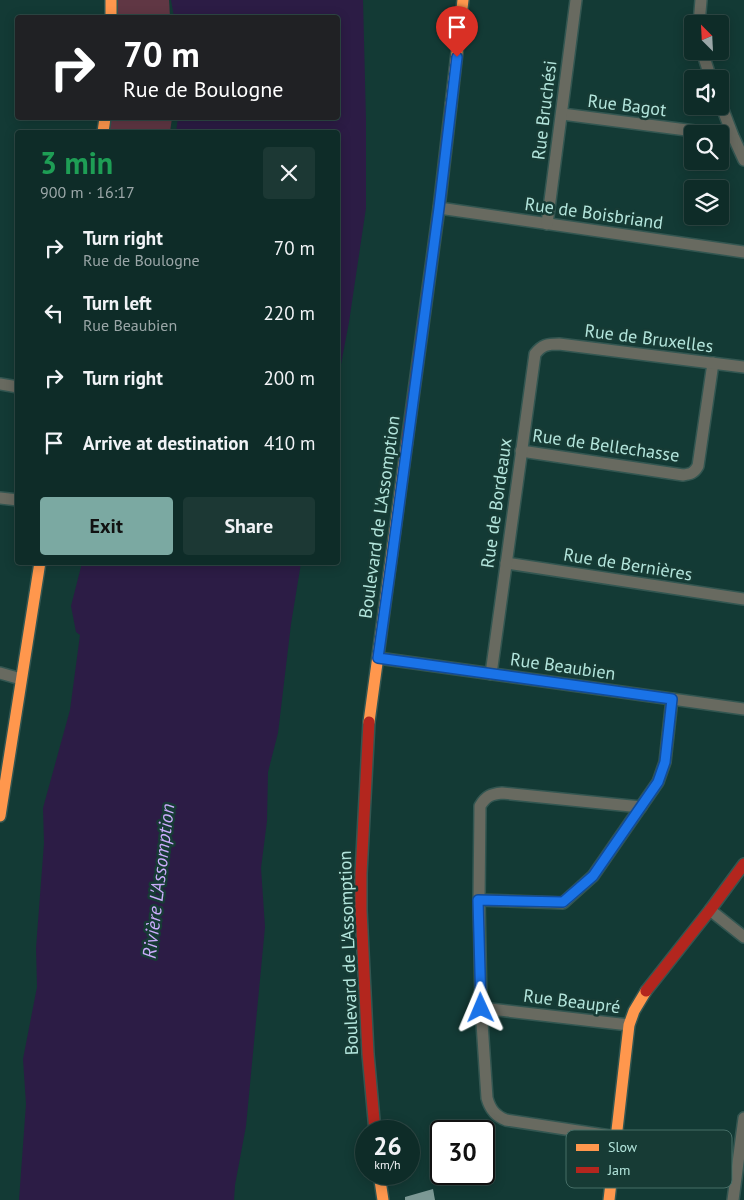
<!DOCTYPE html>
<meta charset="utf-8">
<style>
:root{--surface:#0e2c28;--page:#1c3834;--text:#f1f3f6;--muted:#9ba7a8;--line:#2e4845;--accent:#7ba9a2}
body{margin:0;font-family:"PT Sans",sans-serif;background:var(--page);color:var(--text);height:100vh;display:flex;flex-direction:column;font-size:19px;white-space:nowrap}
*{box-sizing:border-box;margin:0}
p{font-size:16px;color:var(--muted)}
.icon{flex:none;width:28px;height:28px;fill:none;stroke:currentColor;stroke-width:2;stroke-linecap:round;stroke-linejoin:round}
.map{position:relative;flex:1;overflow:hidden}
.side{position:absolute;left:15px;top:130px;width:325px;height:435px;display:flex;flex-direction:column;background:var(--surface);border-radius:5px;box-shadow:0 2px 12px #0003,0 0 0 1px var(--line)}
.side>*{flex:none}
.top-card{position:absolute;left:15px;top:15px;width:325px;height:105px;border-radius:5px;box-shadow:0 2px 12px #0003,0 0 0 1px var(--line);background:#202124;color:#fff;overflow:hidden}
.needle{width:32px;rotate:336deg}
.buttons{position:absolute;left:684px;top:15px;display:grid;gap:10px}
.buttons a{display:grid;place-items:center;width:45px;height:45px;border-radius:5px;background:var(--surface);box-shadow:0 2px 12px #0003,0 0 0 1px var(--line);font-size:25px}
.speed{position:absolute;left:355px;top:1120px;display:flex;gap:10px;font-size:25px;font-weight:700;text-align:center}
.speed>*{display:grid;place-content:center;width:65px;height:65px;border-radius:50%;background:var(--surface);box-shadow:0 2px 12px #0003,0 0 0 1px var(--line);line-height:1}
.speed small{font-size:12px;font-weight:400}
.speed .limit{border:2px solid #111;border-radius:8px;background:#fff;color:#111}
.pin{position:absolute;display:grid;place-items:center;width:42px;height:42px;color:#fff;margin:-51px -21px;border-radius:50% 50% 50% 0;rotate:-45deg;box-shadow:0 0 5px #0007}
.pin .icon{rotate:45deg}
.me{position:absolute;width:55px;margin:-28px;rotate:359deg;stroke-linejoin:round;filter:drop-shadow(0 0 4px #0008)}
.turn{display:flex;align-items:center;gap:18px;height:105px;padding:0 25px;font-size:22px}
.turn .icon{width:65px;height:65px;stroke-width:2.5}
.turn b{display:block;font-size:35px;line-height:42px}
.round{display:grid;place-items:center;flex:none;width:52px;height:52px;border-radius:5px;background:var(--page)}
.headline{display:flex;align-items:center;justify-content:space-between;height:85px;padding:0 25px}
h1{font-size:30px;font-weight:600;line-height:38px;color:#1e9e55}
.primary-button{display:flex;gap:10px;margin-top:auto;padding:10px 25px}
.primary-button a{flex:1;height:58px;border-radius:5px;background:var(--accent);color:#111;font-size:20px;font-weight:600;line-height:58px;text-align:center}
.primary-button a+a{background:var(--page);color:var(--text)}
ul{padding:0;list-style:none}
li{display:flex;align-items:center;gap:15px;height:65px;padding:0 25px}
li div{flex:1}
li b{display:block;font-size:19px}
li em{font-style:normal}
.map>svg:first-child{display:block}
.green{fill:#603744}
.water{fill:#2c1c45}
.building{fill:#7c9995}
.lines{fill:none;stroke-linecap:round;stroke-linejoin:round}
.street-casing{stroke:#335651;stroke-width:14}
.slow-casing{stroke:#335651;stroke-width:14}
.jam-casing{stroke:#335651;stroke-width:14}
.street{stroke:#686a60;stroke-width:11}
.slow{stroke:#ff974d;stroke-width:11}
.jam{stroke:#b3261e;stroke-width:11}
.route-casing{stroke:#114b97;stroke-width:12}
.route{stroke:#1a73e8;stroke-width:9}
.labels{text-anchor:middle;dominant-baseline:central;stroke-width:5;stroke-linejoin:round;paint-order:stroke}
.street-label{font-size:18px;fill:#b3e5dc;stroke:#173b35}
.water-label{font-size:19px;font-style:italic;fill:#cbacfb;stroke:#173b35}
.key{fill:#173b35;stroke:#466e67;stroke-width:1}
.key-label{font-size:14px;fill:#b3e5dc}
</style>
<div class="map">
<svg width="744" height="1200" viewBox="0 0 744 1200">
<rect width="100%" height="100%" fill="#133a35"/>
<g class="green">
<polygon points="111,0 169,0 170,17 111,18"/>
<polygon points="104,118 172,118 170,132 102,132"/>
</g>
<g class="water">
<polygon points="171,0 363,0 366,120 366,208 349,322 338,380 338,132 176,132 178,118 338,118 338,18 174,17"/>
<polygon points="82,563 301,563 291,624 278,733 268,772 267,821 261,868 265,927 246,1126 235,1185 234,1200 19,1200 26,1104 23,1059 37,987 36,948 44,843 43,808 70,710 80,635 76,632 71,606"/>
</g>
<polygon class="building" points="433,1189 435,1200 405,1200 405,1197"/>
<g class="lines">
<g class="street-casing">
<g id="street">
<polyline points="699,24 701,0"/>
<polyline points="702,51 711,79"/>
<polyline points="720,102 733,136 744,160"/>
<polyline points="562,114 718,134"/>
<polyline points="439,208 744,252"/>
<polyline points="547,224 576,0"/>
<polyline points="0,384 18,387"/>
<path d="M521,451L683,475C691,474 694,473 698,466L713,363"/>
<polyline points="0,498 18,500"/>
<polyline points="506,563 744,599"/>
<polyline points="378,658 744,709"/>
<polyline points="0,673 21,679"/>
<path d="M491,674L535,354C542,345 547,344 559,344L744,367"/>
<polyline points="479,900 563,903 593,876 658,782 665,762 672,699"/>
<polyline points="710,910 744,937"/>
<polyline points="481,1008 629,1025"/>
<path d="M617,1137L506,1120C495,1116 490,1109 487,1098L481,1008L479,900L480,806C486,796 491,794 502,793L641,807"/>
<polyline points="733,1200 744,1118"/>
</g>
</g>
<g class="slow-casing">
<g id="slow">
<polyline points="111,0 111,18"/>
<polyline points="451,105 463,0"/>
<polyline points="103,132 105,118"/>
<polyline points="369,722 407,442"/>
<polyline points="0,816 40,562"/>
<polyline points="379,1174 383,1200"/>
<polyline points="609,1200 629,1025 634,1011 646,991"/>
</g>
</g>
<g class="jam-casing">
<g id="jam">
<polyline points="407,442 439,208 451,105"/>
<polyline points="369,722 361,874 361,910 368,1054 375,1131"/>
<polyline points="646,991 710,910 744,864"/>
</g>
</g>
<use href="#street" class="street"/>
<use href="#slow" class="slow"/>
<use href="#jam" class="jam"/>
</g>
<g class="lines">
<g class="route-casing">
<polyline id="route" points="457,57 439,208 392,558 378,658 672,699 665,762 658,782 593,876 563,902 478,900 481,1008"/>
</g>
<use href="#route" class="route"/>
</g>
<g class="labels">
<g class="street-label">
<text transform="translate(627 105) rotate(7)">Rue Bagot</text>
<text transform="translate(544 110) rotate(-83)">Rue Bruchési</text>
<text transform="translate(594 213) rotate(8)">Rue de Boisbriand</text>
<text transform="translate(649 338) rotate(7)">Rue de Bruxelles</text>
<text transform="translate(606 445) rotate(8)">Rue de Bellechasse</text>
<text transform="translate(496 503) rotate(-82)">Rue de Bordeaux</text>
<text transform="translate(379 517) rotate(-82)">Boulevard de L'Assomption</text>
<text transform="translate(628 564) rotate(9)">Rue de Bernières</text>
<text transform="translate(563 666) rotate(8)">Rue Beaubien</text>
<text transform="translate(348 953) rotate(-92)">Boulevard de L'Assomption</text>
<text transform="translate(572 1001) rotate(7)">Rue Beaupré</text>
</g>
<g class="water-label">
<text transform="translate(158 881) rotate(-83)">Rivière L'Assomption</text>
</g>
</g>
<rect x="566" y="1130" width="166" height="58" rx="8" class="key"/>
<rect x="576" y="1144" width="23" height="7" fill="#ff974d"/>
<rect x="576" y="1167" width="23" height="6" fill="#b3261e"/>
<g class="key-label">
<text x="608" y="1152">Slow</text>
<text x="608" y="1175">Jam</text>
</g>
</svg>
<div class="buttons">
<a><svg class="needle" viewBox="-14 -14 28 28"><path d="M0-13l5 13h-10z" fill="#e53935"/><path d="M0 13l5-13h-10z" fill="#9ba7a8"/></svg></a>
<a><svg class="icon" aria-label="sound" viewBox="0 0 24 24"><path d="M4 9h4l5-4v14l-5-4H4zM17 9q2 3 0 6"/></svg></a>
<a><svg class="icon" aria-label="search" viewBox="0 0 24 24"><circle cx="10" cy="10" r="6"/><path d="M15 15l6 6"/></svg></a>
<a><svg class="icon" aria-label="layers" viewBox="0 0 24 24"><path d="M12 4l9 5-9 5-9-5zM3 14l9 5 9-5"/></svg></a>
</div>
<div class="speed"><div>26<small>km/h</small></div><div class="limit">30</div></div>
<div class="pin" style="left:457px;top:57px;background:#d93025"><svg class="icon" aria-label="arrive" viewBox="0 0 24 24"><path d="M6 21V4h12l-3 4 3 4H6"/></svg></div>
<svg class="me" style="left:481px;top:1008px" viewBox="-20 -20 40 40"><path d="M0-17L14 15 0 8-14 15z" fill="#1a73e8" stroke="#fff" stroke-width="4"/></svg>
<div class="top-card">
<div class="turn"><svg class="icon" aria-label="right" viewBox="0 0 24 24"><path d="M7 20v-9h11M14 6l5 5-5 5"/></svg><div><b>70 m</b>Rue de Boulogne</div></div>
</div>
<section class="side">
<div class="headline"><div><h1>3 min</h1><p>900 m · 16:17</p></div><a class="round"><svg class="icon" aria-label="close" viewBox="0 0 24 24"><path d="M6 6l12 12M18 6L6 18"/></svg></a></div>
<ul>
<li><svg class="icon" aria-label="right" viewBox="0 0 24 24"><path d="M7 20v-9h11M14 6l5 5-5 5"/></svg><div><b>Turn right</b><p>Rue de Boulogne</p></div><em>70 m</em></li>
<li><svg class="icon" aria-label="left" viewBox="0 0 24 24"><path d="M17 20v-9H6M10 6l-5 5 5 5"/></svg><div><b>Turn left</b><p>Rue Beaubien</p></div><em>220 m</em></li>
<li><svg class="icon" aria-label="right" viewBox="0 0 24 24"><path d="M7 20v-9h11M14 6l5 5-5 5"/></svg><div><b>Turn right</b></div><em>200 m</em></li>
<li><svg class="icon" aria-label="arrive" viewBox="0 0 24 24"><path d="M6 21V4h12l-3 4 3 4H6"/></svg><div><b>Arrive at destination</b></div><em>410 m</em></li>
</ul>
<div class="primary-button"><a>Exit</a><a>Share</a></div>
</section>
</div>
